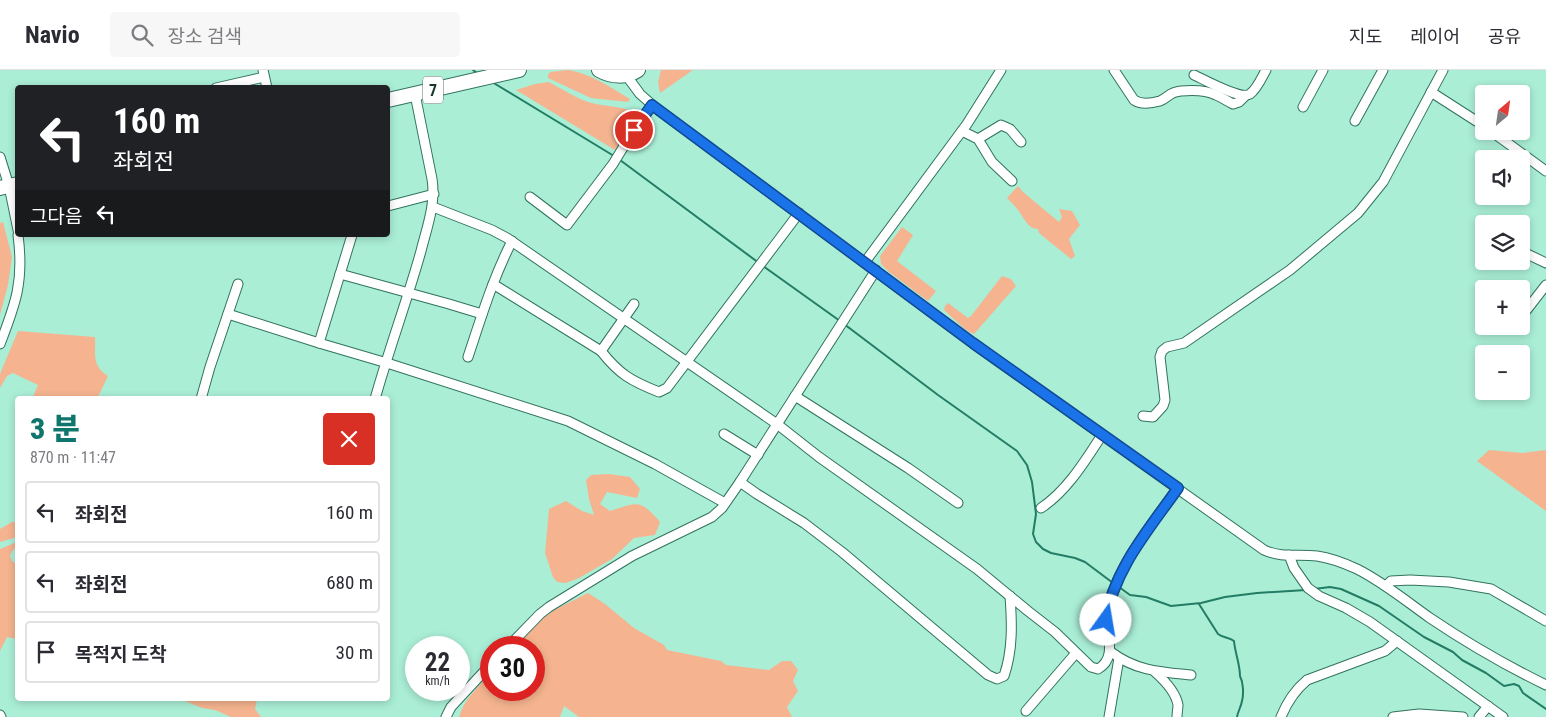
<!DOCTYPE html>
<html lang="ko">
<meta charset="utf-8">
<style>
:root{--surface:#fff;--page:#f7f7f7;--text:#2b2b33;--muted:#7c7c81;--line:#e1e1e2;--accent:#0f766e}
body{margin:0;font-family:"Roboto Condensed","Noto Sans KR",sans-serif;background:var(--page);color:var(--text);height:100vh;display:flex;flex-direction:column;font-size:19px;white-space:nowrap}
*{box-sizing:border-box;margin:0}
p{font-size:16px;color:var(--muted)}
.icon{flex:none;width:28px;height:28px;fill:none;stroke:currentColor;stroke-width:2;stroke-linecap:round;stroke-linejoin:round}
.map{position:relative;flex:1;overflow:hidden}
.details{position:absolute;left:15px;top:326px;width:375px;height:305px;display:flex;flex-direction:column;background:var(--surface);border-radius:5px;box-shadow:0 2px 8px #0003}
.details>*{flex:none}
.guide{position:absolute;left:15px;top:15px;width:375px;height:152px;border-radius:5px;box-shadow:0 2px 8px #0003;background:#202124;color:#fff;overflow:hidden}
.needle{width:32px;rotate:29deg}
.controls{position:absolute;left:1475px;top:15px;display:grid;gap:10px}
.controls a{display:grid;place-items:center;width:55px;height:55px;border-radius:5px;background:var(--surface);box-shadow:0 2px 8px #0003;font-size:25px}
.speed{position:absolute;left:405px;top:566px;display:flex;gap:10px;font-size:25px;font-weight:700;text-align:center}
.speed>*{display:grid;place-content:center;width:65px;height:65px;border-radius:50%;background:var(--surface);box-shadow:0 2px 8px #0003;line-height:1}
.speed small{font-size:12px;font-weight:400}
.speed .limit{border:8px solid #d22;background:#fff;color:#111}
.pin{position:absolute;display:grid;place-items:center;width:42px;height:42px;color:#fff;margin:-21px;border:2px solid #fff;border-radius:50%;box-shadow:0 1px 5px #0007}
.me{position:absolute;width:55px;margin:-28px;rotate:13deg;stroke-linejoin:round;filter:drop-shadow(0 0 4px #0008)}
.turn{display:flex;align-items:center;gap:18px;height:105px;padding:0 15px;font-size:22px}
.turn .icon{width:65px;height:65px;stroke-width:2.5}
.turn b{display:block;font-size:35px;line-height:42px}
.then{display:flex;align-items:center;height:48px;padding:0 15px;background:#0003;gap:10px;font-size:19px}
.round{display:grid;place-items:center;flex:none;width:52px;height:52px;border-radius:5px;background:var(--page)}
.head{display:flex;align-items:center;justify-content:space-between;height:85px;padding:0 15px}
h1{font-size:30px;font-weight:800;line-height:38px;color:var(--accent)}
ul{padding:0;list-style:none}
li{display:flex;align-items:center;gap:15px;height:62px;margin:0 10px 8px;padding:0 5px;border:2px solid var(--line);border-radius:5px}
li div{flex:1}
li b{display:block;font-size:19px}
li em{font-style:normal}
header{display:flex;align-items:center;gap:30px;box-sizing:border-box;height:70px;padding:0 25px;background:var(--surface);border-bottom:1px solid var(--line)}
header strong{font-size:24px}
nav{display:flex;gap:28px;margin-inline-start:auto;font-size:18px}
.search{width:350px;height:45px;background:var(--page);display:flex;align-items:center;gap:12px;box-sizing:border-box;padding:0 18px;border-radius:5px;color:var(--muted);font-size:19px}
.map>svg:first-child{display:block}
.green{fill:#f5b48f}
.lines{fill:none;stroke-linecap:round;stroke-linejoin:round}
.stream{stroke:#237c64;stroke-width:2}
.minor-casing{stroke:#31735f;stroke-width:11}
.highway-casing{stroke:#31735f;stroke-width:16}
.minor{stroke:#fff;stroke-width:9}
.highway{stroke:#fff;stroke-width:14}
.route-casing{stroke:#114b97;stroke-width:12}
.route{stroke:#1a73e8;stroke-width:9}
.labels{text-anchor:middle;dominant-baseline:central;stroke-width:4;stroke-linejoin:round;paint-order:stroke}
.shield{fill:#fefefe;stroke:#5e716b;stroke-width:1}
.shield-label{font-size:16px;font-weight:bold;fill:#19352c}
</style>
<header>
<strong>Navio</strong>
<div class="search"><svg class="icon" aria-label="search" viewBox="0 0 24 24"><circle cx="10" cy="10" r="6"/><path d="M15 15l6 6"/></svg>장소 검색</div>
<nav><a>지도</a><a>레이어</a><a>공유</a></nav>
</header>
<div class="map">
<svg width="1546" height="647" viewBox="0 0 1546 647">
<rect width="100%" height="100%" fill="#aaeed6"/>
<g class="green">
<path d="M568,0C589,3 612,18 630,29L628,32L591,28L548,8V5L550,2Z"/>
<polygon points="661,0 693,0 660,23 658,12"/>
<path d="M549,12C562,19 574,27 588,32C603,37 625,35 637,45V51L615,80L516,20L535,14Z"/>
<path d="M1018,116L1023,122L1059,152L1062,147L1059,139L1072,141L1080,155L1069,169L1075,186L1071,189L1039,163L1038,159C1028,159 1024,148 1018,140C1015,136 1011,132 1007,128Z"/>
<polygon points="3,152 12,187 8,215 0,245 0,153"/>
<polygon points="902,157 913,165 897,191 936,221 928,231 889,202 881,194 880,186"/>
<polygon points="1002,206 1011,209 1016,216 974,264 966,260 944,240 945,236 948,233 968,248 971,246"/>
<path d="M18,261L95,267C96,284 91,295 108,306L97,329H32L38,315L13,303L7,306L0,318V304Z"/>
<polygon points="1489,380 1523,383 1546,380 1546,441 1477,391"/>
<path d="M609,404L630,407L640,419L637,428L607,422L600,434L610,441C638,432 640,429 660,452L655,465L634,468L612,489L579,508L566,513L557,512L553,507L545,483L549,439L566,431L582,441L594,445L589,429L586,410L591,405Z"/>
<polygon points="12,452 17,452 17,467 0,472 0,459"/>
<polygon points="17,472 17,477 13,480 10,486 12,491 17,494 17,569 7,567 0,581 0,479"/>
<path d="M588,523L605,534L634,558L664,575L667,580L721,591L726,595L769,600L782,591H791L798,600L793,611L798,621L787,637L792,647H579L564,636L560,647H459C464,629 479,616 491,603V620H534V578L516,577L539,551L554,540Z"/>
<polygon points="180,629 257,629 255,639 261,647 231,647 215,640 202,638"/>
</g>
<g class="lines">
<g class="stream">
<polyline points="473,0 477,3"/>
<polyline points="492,12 614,86"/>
<polyline points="620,90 759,193"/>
<polyline points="763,196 840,251"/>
<polyline points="844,254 938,325 1017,381 1027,395 1032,412 1036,444 1033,464 1036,472 1043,479 1051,483 1075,488 1085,492 1113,513"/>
<polyline points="1119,517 1130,525 1146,527 1171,536 1201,533 1225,527 1257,523 1306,520"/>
<polyline points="1314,519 1330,517 1341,519 1379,536 1424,567 1453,582 1462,590 1486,603 1504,616 1514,614 1519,616 1523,623 1546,639"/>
<path d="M1199,534L1218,564C1223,568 1229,567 1234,571C1235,583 1240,594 1240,606C1243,612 1244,623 1242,631C1241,637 1238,641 1237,647"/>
</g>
<g class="minor-casing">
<g id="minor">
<polyline points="263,0 267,18"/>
<path d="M1114,0L1134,30C1141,35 1153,33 1160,31C1169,27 1169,22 1181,21C1192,20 1206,20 1216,25C1221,27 1227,31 1233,34L1239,32L1245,26"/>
<path d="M626,5L640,24L657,39L978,277L1264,480C1281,488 1299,484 1317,486C1331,488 1344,493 1357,499C1383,512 1406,531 1430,548C1467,573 1505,595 1546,615"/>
<path d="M1194,5C1205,10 1241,30 1250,24C1257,19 1262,7 1266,0"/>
<polyline points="216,18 264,7"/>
<polyline points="1431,22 1484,56"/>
<polyline points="1303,37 1323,0"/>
<polyline points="1355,51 1383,0"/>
<polyline points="962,61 978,69 992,92 1012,111"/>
<polyline points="1491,61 1546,101"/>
<polyline points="978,69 1001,55 1010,59 1021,72"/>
<polyline points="0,87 9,116 18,160"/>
<polyline points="530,127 567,155 613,94 624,76 652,35"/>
<polyline points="388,136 434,124"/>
<path d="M433,137L492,160L507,168L777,354L819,387L977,499L1028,541L1055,562L1091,597L1098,599C1120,587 1103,557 1108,536C1120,492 1152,454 1178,418"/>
<polyline points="1521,181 1546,193"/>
<polyline points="865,192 967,54 1001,0"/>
<polyline points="340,204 449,234 482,244"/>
<polyline points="493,214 601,281"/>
<path d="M634,234L601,281C619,304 631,311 659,322L667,318L799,143"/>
<polyline points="1525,242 1546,215"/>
<polyline points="228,244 319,273 387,293 568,351 655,394 725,433"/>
<polyline points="319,273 352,165"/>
<path d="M0,274C16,233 24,211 18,165"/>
<path d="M468,287C481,248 493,208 512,171"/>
<polyline points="795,326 908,398 958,433"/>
<polyline points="201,329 210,297 238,214"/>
<path d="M375,329C389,279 407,231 421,181C427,157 436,134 432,109L415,24"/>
<polyline points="1143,346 1153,347 1163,336 1165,330 1160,287 1162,281 1167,277 1184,273 1290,200 1358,143 1383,112 1443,0"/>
<polyline points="724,364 758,385"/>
<path d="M740,412L757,424L804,453L842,482L988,605L997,609L1004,606C1013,580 1012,553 1010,526"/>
<path d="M1041,438C1067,421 1085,391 1102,365"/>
<polyline points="1289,485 1294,498 1308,518 1319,526 1346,538 1370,552 1503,647"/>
<polyline points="1386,516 1391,511 1410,510 1449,512 1491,519 1546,551"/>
<polyline points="507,578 540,544 549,537 632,486 712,447 722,438 740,412 876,200"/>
<path d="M1111,582C1136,601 1161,602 1191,605"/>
<path d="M1155,602C1164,610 1176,623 1178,635C1178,638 1177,643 1177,647"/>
<polyline points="1026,641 1076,583"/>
<polyline points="0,645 1,647"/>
<polyline points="446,647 451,637 491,594"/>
<polyline points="1109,647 1119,588"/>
<path d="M1281,647C1287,632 1294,621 1307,610L1385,581L1397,571"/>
<polyline points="1393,647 1419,644 1463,647"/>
<polyline points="1479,647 1488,636"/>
</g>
</g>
<g class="highway-casing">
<g id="highway">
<path d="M599,0C612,7 626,8 638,0"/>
<polyline points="388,30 519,0"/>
<polyline points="0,118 18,114"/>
</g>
</g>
<use href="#minor" class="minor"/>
<use href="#highway" class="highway"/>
</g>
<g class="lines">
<g class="route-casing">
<path id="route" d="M634,60L652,35L973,273L1178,418C1150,458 1113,500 1106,550"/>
</g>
<use href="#route" class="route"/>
</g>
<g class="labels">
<rect class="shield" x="423" y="6.5" width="20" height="27" rx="4"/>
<g class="shield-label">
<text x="433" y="20">7</text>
</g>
</g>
</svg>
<div class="controls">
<a><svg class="needle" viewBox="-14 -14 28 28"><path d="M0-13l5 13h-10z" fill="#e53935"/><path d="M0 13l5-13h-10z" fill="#7c7c81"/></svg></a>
<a><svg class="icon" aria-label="sound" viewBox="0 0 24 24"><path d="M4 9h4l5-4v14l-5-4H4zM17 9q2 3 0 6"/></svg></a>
<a><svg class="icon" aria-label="layers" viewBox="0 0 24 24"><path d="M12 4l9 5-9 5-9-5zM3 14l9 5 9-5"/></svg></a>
<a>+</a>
<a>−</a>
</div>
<div class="speed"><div>22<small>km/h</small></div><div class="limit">30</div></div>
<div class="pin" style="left:634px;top:60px;background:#d93025"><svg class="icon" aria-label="arrive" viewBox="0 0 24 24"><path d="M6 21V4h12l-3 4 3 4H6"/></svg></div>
<svg class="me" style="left:1106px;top:550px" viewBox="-20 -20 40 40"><circle r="19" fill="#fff"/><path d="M0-13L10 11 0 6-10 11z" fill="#1a73e8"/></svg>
<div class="guide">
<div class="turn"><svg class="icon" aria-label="left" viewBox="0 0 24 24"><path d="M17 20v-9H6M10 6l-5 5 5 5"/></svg><div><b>160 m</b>좌회전</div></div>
<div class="then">그다음<svg class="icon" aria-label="left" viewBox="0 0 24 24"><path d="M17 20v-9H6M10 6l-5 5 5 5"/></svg></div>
</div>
<section class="details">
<div class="head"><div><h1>3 분</h1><p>870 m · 11:47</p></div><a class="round" style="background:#d93025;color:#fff"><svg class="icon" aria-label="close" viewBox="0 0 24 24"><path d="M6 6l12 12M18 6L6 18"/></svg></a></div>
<ul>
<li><svg class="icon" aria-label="left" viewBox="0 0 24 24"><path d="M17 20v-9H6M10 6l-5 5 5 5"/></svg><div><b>좌회전</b></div><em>160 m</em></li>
<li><svg class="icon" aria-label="left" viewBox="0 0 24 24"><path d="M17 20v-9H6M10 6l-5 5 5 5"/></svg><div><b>좌회전</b></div><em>680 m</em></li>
<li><svg class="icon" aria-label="arrive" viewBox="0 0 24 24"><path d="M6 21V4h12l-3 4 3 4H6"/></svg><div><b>목적지 도착</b></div><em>30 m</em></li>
</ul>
</section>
</div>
